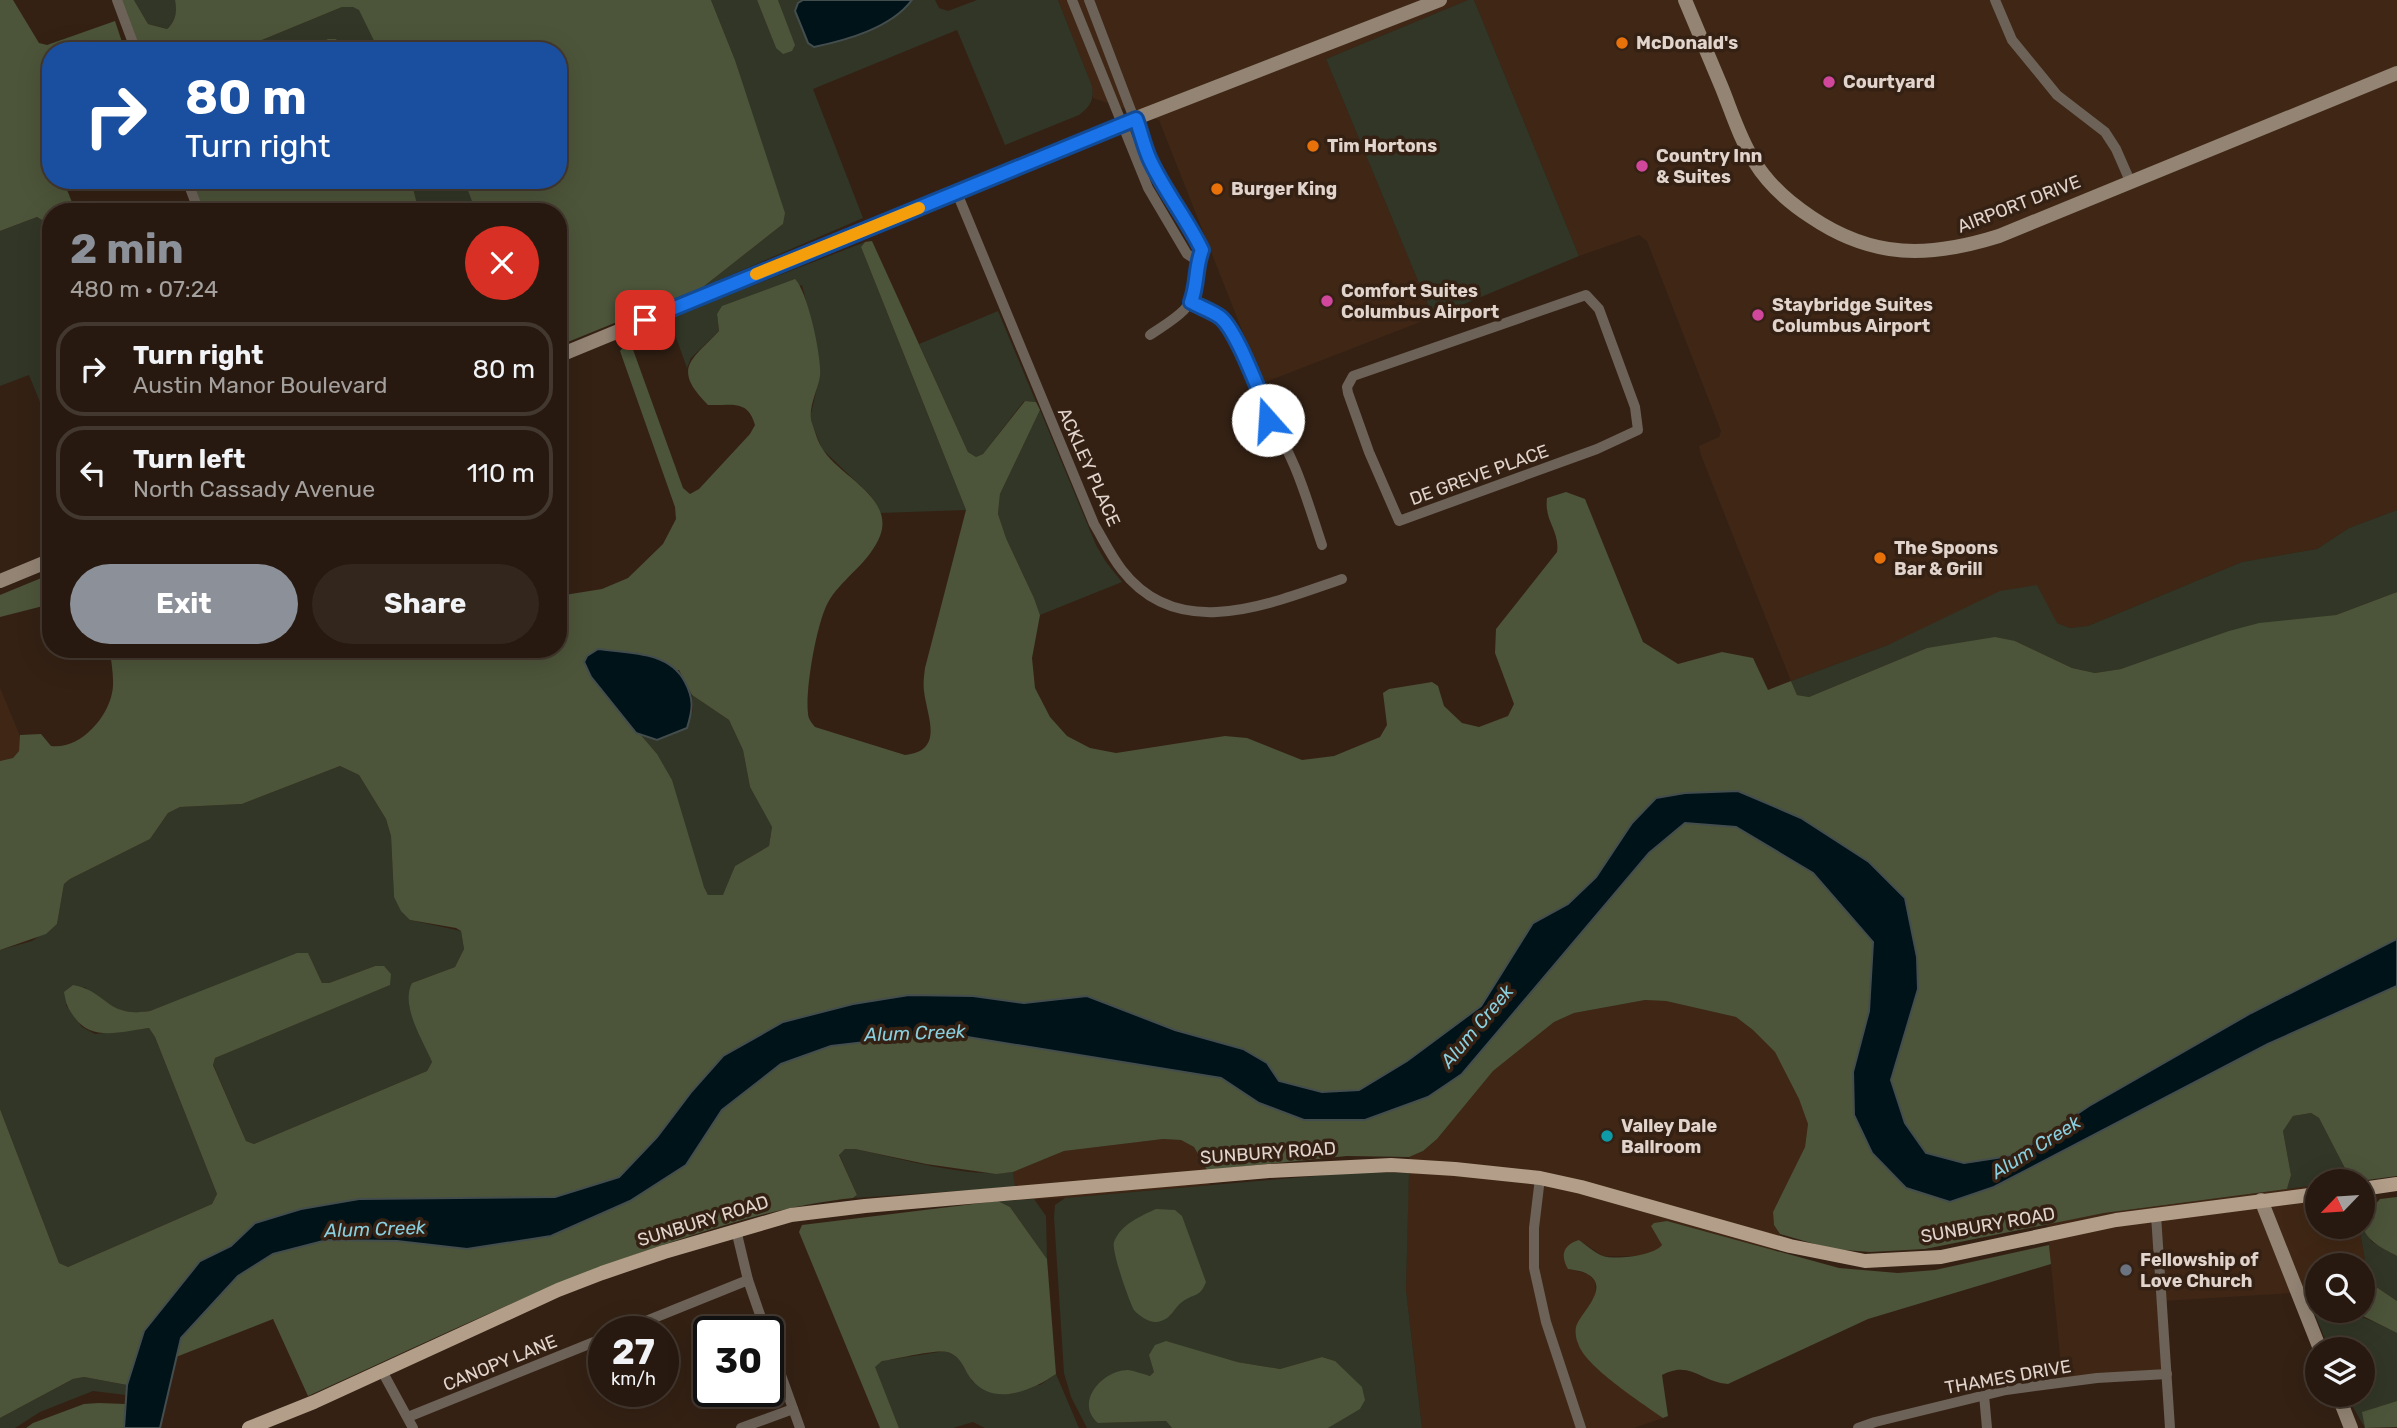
<!DOCTYPE html>
<meta charset="utf-8">
<style>
:root{--surface:#27190f;--page:#33261d;--text:#f1f3f6;--muted:#a4a09e;--line:#43382f;--accent:#8c9099}
body{margin:0;font-family:Rubik,sans-serif;background:var(--page);color:var(--text);height:100vh;display:flex;flex-direction:column;font-size:26px;white-space:nowrap}
*{box-sizing:border-box;margin:0}
p{font-size:23px;color:var(--muted)}
.icon{flex:none;width:38px;height:38px;fill:none;stroke:currentColor;stroke-width:2;stroke-linecap:round;stroke-linejoin:round}
.map{position:relative;flex:1;overflow:hidden}
.side{position:absolute;left:42px;top:203px;width:525px;height:455px;display:flex;flex-direction:column;background:var(--surface);border-radius:28px;box-shadow:0 7px 28px #0002,0 0 0 2px var(--line)}
.side>*{flex:none}
.hud{position:absolute;left:42px;top:42px;width:525px;height:147px;border-radius:28px;box-shadow:0 7px 28px #0002,0 0 0 2px var(--line);background:#1a4fa0;color:#fff;overflow:hidden}
.needle{width:46px;rotate:245deg}
.tools{position:absolute;left:2305px;top:1169px;display:grid;gap:14px}
.tools a{display:grid;place-items:center;width:70px;height:70px;border-radius:50%;background:var(--surface);box-shadow:0 7px 28px #0002,0 0 0 2px var(--line);font-size:35px}
.speed{position:absolute;left:588px;top:1316px;display:flex;gap:14px;font-size:35px;font-weight:700;text-align:center}
.speed>*{display:grid;place-content:center;width:91px;height:91px;border-radius:50%;background:var(--surface);box-shadow:0 7px 28px #0002,0 0 0 2px var(--line);line-height:1}
.speed small{font-size:18px;font-weight:400}
.speed .limit{border:4px solid #111;border-radius:10px;background:#fff;color:#111}
.pin{position:absolute;display:grid;place-items:center;width:60px;height:60px;color:#fff;margin:-30px;border-radius:14px;box-shadow:0 4px 10px #0006}
.me{position:absolute;width:77px;margin:-38px;rotate:341deg;stroke-linejoin:round;filter:drop-shadow(0 0 5px #0008)}
.turn{display:flex;align-items:center;gap:24px;height:147px;padding:0 28px;font-size:32px}
.turn .icon{width:91px;height:91px;stroke-width:2.5}
.turn b{display:block;font-size:49px;line-height:60px}
.round{display:grid;place-items:center;flex:none;width:74px;height:74px;border-radius:37px;background:var(--page)}
.head{display:flex;align-items:center;justify-content:space-between;height:119px;padding:0 28px}
h1{font-size:42px;font-weight:700;line-height:52px;color:var(--accent)}
.button{display:flex;gap:14px;margin-top:auto;padding:14px 28px}
.button a{flex:1;height:80px;border-radius:42px;background:var(--accent);color:#fff;font-size:28px;font-weight:700;line-height:80px;text-align:center}
.button a+a{background:var(--page);color:var(--text)}
ul{padding:0;list-style:none}
li{display:flex;align-items:center;gap:21px;height:94px;margin:0 14px 10px;padding:0 14px;border:4px solid var(--line);border-radius:28px}
li div{flex:1}
li b{display:block;font-size:26px}
li em{font-style:normal}
.map>svg:first-child{display:block}
.built{fill:#402715}
.green{fill:#313626}
.forest{fill:#4c5439;fill-rule:evenodd}
.water{fill:#001318;stroke:#444d4e;stroke-width:2}
.lines{fill:none;stroke-linecap:round;stroke-linejoin:round}
.street{stroke:#6c6258;stroke-width:10}
.secondary{stroke:#938474;stroke-width:14}
.primary{stroke:#b29e89;stroke-width:14}
.route-casing{stroke:#114b97;stroke-width:18}
.route{stroke:#1a73e8;stroke-width:12}
.slow{stroke:#f59e0b;stroke-width:12}
.food-dot{fill:#e8710a;stroke:#342114;stroke-width:2.5}
.hotel-dot{fill:#d1479c;stroke:#342114;stroke-width:2.5}
.culture-dot{fill:#0f9aa8;stroke:#342114;stroke-width:2.5}
.worship-dot{fill:#6b7280;stroke:#342114;stroke-width:2.5}
.labels{text-anchor:middle;dominant-baseline:central;stroke-width:7;stroke-linejoin:round;paint-order:stroke}
.poi-label{font-size:18px;font-weight:bold;fill:#e1d4cc;stroke:#342114;text-anchor:start}
.street-label{font-size:18px;fill:#e1d4cc;stroke:#342114}
.water-label{font-size:19px;font-style:italic;fill:#89cfdf;stroke:#342114}
</style>
<div class="map">
<svg width="2397" height="1428" viewBox="0 0 2397 1428">
<rect width="100%" height="100%" fill="#342114"/>
<g class="built">
<polygon points="1058,0 1468,0 1326,59 1433,317 1263,383 1159,120 1093,98 1092,86"/>
<polygon points="1474,0 2397,0 2397,510 2349,528 2317,549 2242,562 2088,626 2070,628 2057,623 1888,645 1791,681 1701,455 1699,446 1719,437 1721,431 1647,241 1639,235 1579,256"/>
<polygon points="0,688 20,736 19,751 13,758 0,761"/>
<polygon points="1645,1000 1666,1001 1736,1017 1753,1030 1775,1052 1799,1099 1808,1124 1805,1147 1773,1212 1774,1225 1780,1234 1775,1251 1667,1221 1662,1245 1657,1251 1637,1256 1603,1256 1579,1240 1568,1269 1589,1274 1595,1282 1596,1294 1576,1328 1599,1370 1663,1418 1634,1428 1422,1428 1406,1290 1409,1157 1423,1151 1437,1139 1493,1071 1554,1022 1574,1013"/>
<polygon points="1163,1139 1181,1140 1194,1147 1207,1170 1209,1185 1065,1198 1016,1200 1013,1172 1064,1151"/>
<polygon points="2317,1185 2317,1227 2359,1227 2365,1260 2356,1265 2317,1265 2317,1286 2306,1292 2162,1301 2165,1377 2063,1385 2047,1224 2104,1213"/>
</g>
<g class="green">
<path d="M134,0H175C177,12 176,21 167,29L148,24Z"/>
<path d="M711,0H757L776,48L794,45L778,0H935L939,8L948,11L977,0H1058L1092,86C1094,100 1091,106 1079,115L1005,145L957,30L813,89L863,218L703,287L783,224L735,60Z"/>
<polygon points="1468,0 1474,0 1579,256 1433,317 1326,59"/>
<polygon points="342,7 353,7 359,9 377,47 385,51 347,51 336,39 328,39 298,51 235,51"/>
<polygon points="411,180 464,180 476,212 419,212"/>
<polygon points="37,217 42,220 51,240 51,429 29,375 0,386 0,231"/>
<polygon points="865,242 861,247 966,510 880,513 870,495 822,449 810,418 820,374 814,332 802,285 717,314 719,331 691,358 687,368 669,318"/>
<polygon points="998,311 1036,402 1024,401 983,454 976,457 968,452 919,344"/>
<polygon points="1040,410 1096,545 1106,562 1122,582 1040,615 1034,598 1006,538 998,514 1000,494"/>
<polygon points="2397,510 2397,592 2336,615 2315,618 2121,669 2095,673 2072,668 2015,641 1927,648 1809,697 1797,695 1791,681 1888,645 2000,591 2037,585 2057,623 2070,628 2088,626 2242,562 2317,549 2349,528"/>
<polygon points="692,695 729,720 743,750 750,787 772,827 769,846 735,866 724,895 708,895 704,887 636,733 658,740 687,728 693,710"/>
<path d="M340,766L359,775L386,819L391,836L394,897L410,920L461,931L464,949L455,967L412,983L409,1006L432,1062L427,1071L254,1144L246,1141L213,1064L215,1058L389,985L375,966L329,983H322L308,954L150,1011C117,1016 109,1005 84,987L66,1005L82,1027L95,1034L149,1028L155,1037L217,1194L212,1204L68,1267L59,1263L0,1109V950L32,941L57,924L64,884L70,879L150,839L168,813L180,807L242,804Z"/>
<polygon points="2311,1113 2319,1118 2351,1180 2317,1181 2317,1185 2287,1189 2291,1175 2283,1131 2293,1116"/>
<path d="M845,1149H855C904,1159 964,1178 1013,1172L1015,1187L854,1198L857,1195L839,1154Z"/>
<polygon points="1361,1172 1409,1173 1406,1290 1422,1428 1328,1428 1331,1425 1335,1361 1322,1357 1280,1369 1237,1362 1154,1372 1150,1376 1134,1372 1098,1423 1166,1421 1172,1428 1087,1428 1071,1397 1064,1373 1054,1217 1055,1205 1065,1198"/>
<polygon points="1034,1199 1046,1216 1047,1259 1010,1207 998,1201"/>
<polygon points="2362,1226 2372,1242 2397,1256 2397,1301 2363,1278 2362,1265 2356,1265 2365,1260 2359,1227"/>
<path d="M2317,1286V1311C2353,1311 2365,1317 2397,1333V1401L2363,1412L2365,1428L2346,1395H2362V1349H2329L2306,1292Z"/>
<polygon points="945,1351 958,1357 973,1382 1040,1385 1056,1374 1079,1428 985,1428 973,1422 953,1428 899,1428 874,1367 882,1361"/>
<polygon points="84,1377 127,1385 126,1395 93,1391 40,1412 15,1428 0,1428 0,1418 73,1379"/>
</g>
<g class="forest">
<polygon points="0,0 13,0 39,43 47,45 115,21 125,51 51,51 51,133 46,137 51,149 51,180 63,180 76,212 51,212 51,240 42,220 37,217 0,231"/>
<path d="M121,0H134L148,24L167,29C176,21 177,12 175,0H711L735,60L785,213L783,224L703,287L558,346V212H476L464,180H558V51H433L427,49L385,51L377,47L359,10L353,7H342L235,51H141Z"/>
<polygon points="757,0 778,0 795,45 792,51 783,54 776,48"/>
<polygon points="328,39 336,39 347,51 298,51"/>
<polygon points="191,180 411,180 419,212 204,212"/>
<path d="M872,241L968,452L976,457L983,454L1025,401L1036,402L1040,410L1000,494L998,514L1006,538L1034,598L1040,615L1032,658L1035,688L1050,717L1067,736L1090,748L1116,753L1225,736L1247,738L1302,760L1334,756L1380,737L1387,725L1383,693L1389,689L1432,682L1438,686L1444,706L1462,723L1479,727L1508,716L1514,704L1495,653L1496,629L1557,552C1560,530 1544,522 1547,498L1566,492L1585,499L1643,642L1678,664L1722,652L1753,658L1768,690L1791,681L1797,695L1809,697L1927,648L1995,637L2015,641L2072,668L2095,673L2121,669L2229,631L2259,623L2336,615L2397,592V939L2251,1013L2089,1106L2016,1155L1964,1163L1927,1153L1905,1123L1891,1080L1918,989L1802,818L1632,823L1596,877L1568,904L1533,923L1481,1006L1407,1061L1359,1090L1322,1092L1279,1081L1267,1063L1243,1049L1175,1030L1087,996L1024,1003L973,996L909,995L853,1004L783,1022L723,1056L692,1091L657,1137L619,1177L555,1197L359,1199L255,1223L231,1246L200,1261L144,1331L127,1385L84,1377L73,1379L0,1418V1109L59,1263L68,1267L212,1204L217,1194L155,1037L149,1028C123,1031 92,1042 75,1018C68,1009 66,1004 64,992L73,985C108,991 105,1018 150,1011L297,953H308L322,983H329L375,966H384L391,974L390,985L215,1058L213,1065L246,1141L254,1144L427,1071L432,1062C423,1040 400,1006 412,983L455,967L464,949L461,931L456,928L410,920L401,911L394,897L391,836L386,819L359,775L340,766L242,804L180,807L168,813L150,839L70,879L64,884L57,924L46,934L0,950V761L13,758L19,751L20,735L41,734L51,746C79,750 107,719 112,693C115,680 111,663 110,649H295L318,656L336,649H558V596L602,589L628,578L663,544L676,519L675,507L620,351L626,344H631L683,488L690,494L699,489L750,434L755,425C748,399 731,406 708,405C671,368 692,360 719,331L717,314L722,306L795,279C808,292 822,358 820,376C818,390 807,409 812,423C815,431 817,440 822,448C837,475 895,497 880,536C869,563 845,576 830,599C817,618 805,690 808,713C808,719 812,723 815,727L905,755C945,751 927,717 924,691C923,684 924,676 925,668L966,510L861,247L865,242ZM679,670L692,695L729,720L743,750L750,787L772,827L769,846L735,866L723,895H708L704,887L672,780L657,754L591,677Z"/>
<polygon points="51,574 51,604 0,617 0,595"/>
<path d="M1685,823L1736,827L1813,873L1873,942L1869,1011L1853,1072L1872,1153L1994,1187L2268,1044L2397,986V1176L2360,1181L2351,1180L2319,1118L2311,1113L2293,1116L2283,1131L2291,1175L2287,1189L2104,1213L1925,1249L1870,1252L1832,1249L1780,1234L1774,1225L1773,1212L1805,1147L1808,1124L1799,1099L1775,1052L1753,1030L1736,1017L1666,1001L1645,1000L1574,1013L1554,1022L1493,1071L1437,1139L1423,1151L1409,1157L1347,1156L1207,1170L1194,1147L1181,1140L1163,1139L1064,1151L1013,1172L996,1174L926,1164L855,1149H845L839,1155L857,1195L853,1198C795,1204 739,1220 684,1238C554,1279 432,1340 308,1396L273,1319L176,1357L181,1338L238,1276L273,1254L327,1240L397,1241L551,1236L630,1201L686,1165L722,1110L781,1064L831,1046L943,1033L1221,1078L1259,1103L1365,1120L1529,996L1649,853Z"/>
<path d="M2397,1197V1256C2381,1247 2362,1240 2362,1219L2380,1199Z"/>
<path d="M998,1201L1010,1207L1047,1259L1056,1374C1033,1390 994,1407 972,1380C963,1369 962,1356 947,1352C937,1349 896,1359 882,1361L875,1367L899,1428H880L799,1232L802,1225Z"/>
<path d="M1156,1209L1175,1210L1182,1216L1206,1282C1200,1298 1194,1293 1182,1302C1173,1309 1171,1320 1157,1322C1150,1323 1139,1316 1134,1310C1129,1301 1111,1250 1114,1242C1121,1224 1141,1216 1156,1209Z"/>
<path d="M1667,1221L1839,1268L1898,1273L1935,1270L2049,1245L2051,1264L1868,1319L1728,1384C1700,1382 1691,1360 1662,1375L1668,1416L1663,1418C1642,1403 1584,1366 1578,1343C1576,1340 1575,1331 1576,1327C1580,1313 1610,1289 1589,1275C1584,1271 1574,1270 1568,1269C1560,1255 1563,1245 1579,1240C1586,1245 1595,1253 1603,1256C1616,1260 1653,1256 1662,1245L1651,1226L1654,1223Z"/>
<polygon points="2363,1278 2397,1301 2397,1333 2361,1315 2344,1311 2362,1311"/>
<path d="M1166,1341L1237,1362L1280,1369L1322,1357L1335,1361L1362,1387L1365,1400L1360,1409L1328,1428H1172L1166,1421L1098,1423C1074,1403 1102,1370 1128,1370C1135,1371 1143,1374 1150,1376L1154,1372L1149,1355L1155,1345Z"/>
<polygon points="2397,1401 2397,1427 2365,1428 2362,1412"/>
<polygon points="99,1403 125,1404 124,1428 26,1428 33,1423 84,1404"/>
</g>
<g class="water">
<path d="M803,0H912C891,28 847,40 814,47L808,43L795,11L798,3Z"/>
<path d="M598,649C629,653 669,651 685,682C694,699 693,709 687,728L657,740L636,733L591,677L584,662L587,656Z"/>
<polygon points="1738,791 1801,818 1869,862 1905,898 1917,957 1918,989 1891,1080 1905,1123 1926,1153 1964,1163 2016,1155 2089,1106 2251,1013 2397,939 2397,986 2268,1044 1994,1187 1950,1202 1906,1188 1872,1153 1854,1115 1853,1072 1869,1011 1873,942 1813,873 1736,827 1685,823 1649,853 1462,1074 1428,1097 1365,1120 1304,1120 1259,1103 1221,1078 943,1033 831,1046 781,1064 722,1110 686,1165 630,1201 551,1236 467,1249 397,1241 327,1240 273,1254 238,1276 181,1338 160,1428 124,1428 127,1385 144,1331 200,1261 231,1246 255,1223 301,1209 359,1199 555,1197 619,1177 657,1137 692,1091 723,1056 783,1022 853,1004 909,995 973,996 1024,1003 1087,996 1175,1030 1243,1049 1267,1063 1279,1081 1322,1092 1359,1090 1407,1061 1481,1006 1533,923 1568,904 1596,877 1632,823 1656,798 1685,793"/>
</g>
<g class="lines">
<g class="street">
<polyline points="117,0 136,51"/>
<polyline points="1072,0 1148,188 1187,254 1198,261"/>
<path d="M1089,0L1149,158L1174,203L1188,222L1202,250C1197,262 1198,271 1197,283C1194,310 1170,321 1150,335"/>
<polyline points="1995,0 2012,40 2057,95 2105,132 2116,149 2130,181"/>
<polyline points="187,180 199,212"/>
<path d="M957,193L1094,524C1103,539 1111,556 1122,570C1179,644 1271,603 1342,579"/>
<polygon points="1586,295 1599,309 1635,407 1638,430 1597,449 1399,521 1369,452 1348,393 1347,387 1353,376"/>
<path d="M1191,302L1219,316L1224,321L1238,344L1268,414V420C1295,453 1308,504 1322,545"/>
<polyline points="1540,1178 1534,1228 1534,1268 1546,1322 1581,1428"/>
<polyline points="2156,1215 2170,1428"/>
<polyline points="736,1230 748,1280 766,1332"/>
<polyline points="619,1332 748,1280"/>
<polyline points="768,1339 800,1428"/>
<polyline points="382,1371 413,1428"/>
<polyline points="1984,1395 1987,1428"/>
<polyline points="408,1417 604,1338"/>
<polyline points="741,1428 793,1409"/>
<polyline points="1858,1428 1875,1422 2006,1390 2097,1378 2167,1374"/>
</g>
<g class="secondary">
<path d="M1685,0C1697,29 1710,59 1722,88C1732,113 1740,139 1754,161C1768,184 1788,202 1811,217C1873,259 1929,258 1999,236L2397,73"/>
<polyline points="558,356 1121,124 1440,0"/>
<polyline points="0,581 51,560"/>
<polyline points="2261,1200 2320,1349"/>
<polyline points="2338,1395 2351,1428"/>
</g>
<g class="primary">
<polyline points="2362,1189 2397,1184"/>
<polyline points="249,1428 314,1402 558,1290 602,1273 664,1252 791,1215 865,1206 1269,1171 1391,1165 1455,1169 1540,1178 1581,1187 1790,1246 1865,1261 1941,1257 2116,1220 2317,1194"/>
</g>
</g>
<g class="lines">
<g class="route-casing">
<path id="route" d="M645,320L1136,119C1141,132 1144,147 1150,160C1165,192 1187,219 1202,250C1195,268 1198,283 1191,302C1200,307 1212,311 1220,317C1237,330 1259,393 1269,414L1268,420"/>
</g>
<use href="#route" class="route"/>
<polyline class="slow" points="756,274 919,208"/>
</g>
<g class="food-dot">
<circle cx="1622" cy="43" r="7"/>
<circle cx="1313" cy="146" r="7"/>
<circle cx="1217" cy="189" r="7"/>
<circle cx="1880" cy="558" r="7"/>
</g>
<g class="hotel-dot">
<circle cx="1829" cy="82" r="7"/>
<circle cx="1642" cy="166" r="7"/>
<circle cx="1327" cy="301" r="7"/>
<circle cx="1758" cy="315" r="7"/>
</g>
<circle class="culture-dot" cx="1607" cy="1136" r="7"/>
<circle class="worship-dot" cx="2126" cy="1270" r="7"/>
<g class="labels">
<g class="poi-label">
<text x="1636" y="43">McDonald's</text>
<text x="1843" y="82">Courtyard</text>
<text x="1327" y="146">Tim Hortons</text>
<text x="1656" y="156">Country Inn<tspan x="1656" dy="21">&amp; Suites</tspan></text>
<text x="1231" y="189">Burger King</text>
<text x="1341" y="291">Comfort Suites<tspan x="1341" dy="21">Columbus Airport</tspan></text>
<text x="1772" y="305">Staybridge Suites<tspan x="1772" dy="21">Columbus Airport</tspan></text>
<text x="1894" y="548">The Spoons<tspan x="1894" dy="21">Bar &amp; Grill</tspan></text>
<text x="1621" y="1126">Valley Dale<tspan x="1621" dy="21">Ballroom</tspan></text>
<text x="2140" y="1260">Fellowship of<tspan x="2140" dy="21">Love Church</tspan></text>
</g>
<g class="street-label">
<text transform="translate(2019 204) rotate(-21)">AIRPORT DRIVE</text>
<text transform="translate(1089 467) rotate(66)">ACKLEY PLACE</text>
<text transform="translate(1479 475) rotate(-20)">DE GREVE PLACE</text>
<text transform="translate(1268 1153) rotate(-4)">SUNBURY ROAD</text>
<text transform="translate(703 1221) rotate(-17)">SUNBURY ROAD</text>
<text transform="translate(1988 1225) rotate(-10)">SUNBURY ROAD</text>
<text transform="translate(500 1363) rotate(-22)">CANOPY LANE</text>
<text transform="translate(2008 1377) rotate(-10)">THAMES DRIVE</text>
</g>
<g class="water-label">
<text transform="translate(1477 1026) rotate(-50)">Alum Creek</text>
<text transform="translate(915 1033) rotate(-2)">Alum Creek</text>
<text transform="translate(2036 1147) rotate(-32)">Alum Creek</text>
<text transform="translate(375 1229) rotate(-2)">Alum Creek</text>
</g>
</g>
</svg>
<div class="tools">
<a><svg class="needle" viewBox="-14 -14 28 28"><path d="M0-13l5 13h-10z" fill="#e53935"/><path d="M0 13l5-13h-10z" fill="#a4a09e"/></svg></a>
<a><svg class="icon" aria-label="search" viewBox="0 0 24 24"><circle cx="10" cy="10" r="6"/><path d="M15 15l6 6"/></svg></a>
<a><svg class="icon" aria-label="layers" viewBox="0 0 24 24"><path d="M12 4l9 5-9 5-9-5zM3 14l9 5 9-5"/></svg></a>
</div>
<div class="speed"><div>27<small>km/h</small></div><div class="limit">30</div></div>
<div class="pin" style="left:645px;top:320px;background:#d93025"><svg class="icon" aria-label="arrive" viewBox="0 0 24 24"><path d="M6 21V4h12l-3 4 3 4H6"/></svg></div>
<svg class="me" style="left:1268px;top:420px" viewBox="-20 -20 40 40"><circle r="19" fill="#fff"/><path d="M0-13L10 11 0 6-10 11z" fill="#1a73e8"/></svg>
<div class="hud">
<div class="turn"><svg class="icon" aria-label="right" viewBox="0 0 24 24"><path d="M7 20v-9h11M14 6l5 5-5 5"/></svg><div><b>80 m</b>Turn right</div></div>
</div>
<section class="side">
<div class="head"><div><h1>2 min</h1><p>480 m · 07:24</p></div><a class="round" style="background:#d93025;color:#fff"><svg class="icon" aria-label="close" viewBox="0 0 24 24"><path d="M6 6l12 12M18 6L6 18"/></svg></a></div>
<ul>
<li><svg class="icon" aria-label="right" viewBox="0 0 24 24"><path d="M7 20v-9h11M14 6l5 5-5 5"/></svg><div><b>Turn right</b><p>Austin Manor Boulevard</p></div><em>80 m</em></li>
<li><svg class="icon" aria-label="left" viewBox="0 0 24 24"><path d="M17 20v-9H6M10 6l-5 5 5 5"/></svg><div><b>Turn left</b><p>North Cassady Avenue</p></div><em>110 m</em></li>
</ul>
<div class="button"><a>Exit</a><a>Share</a></div>
</section>
</div>
